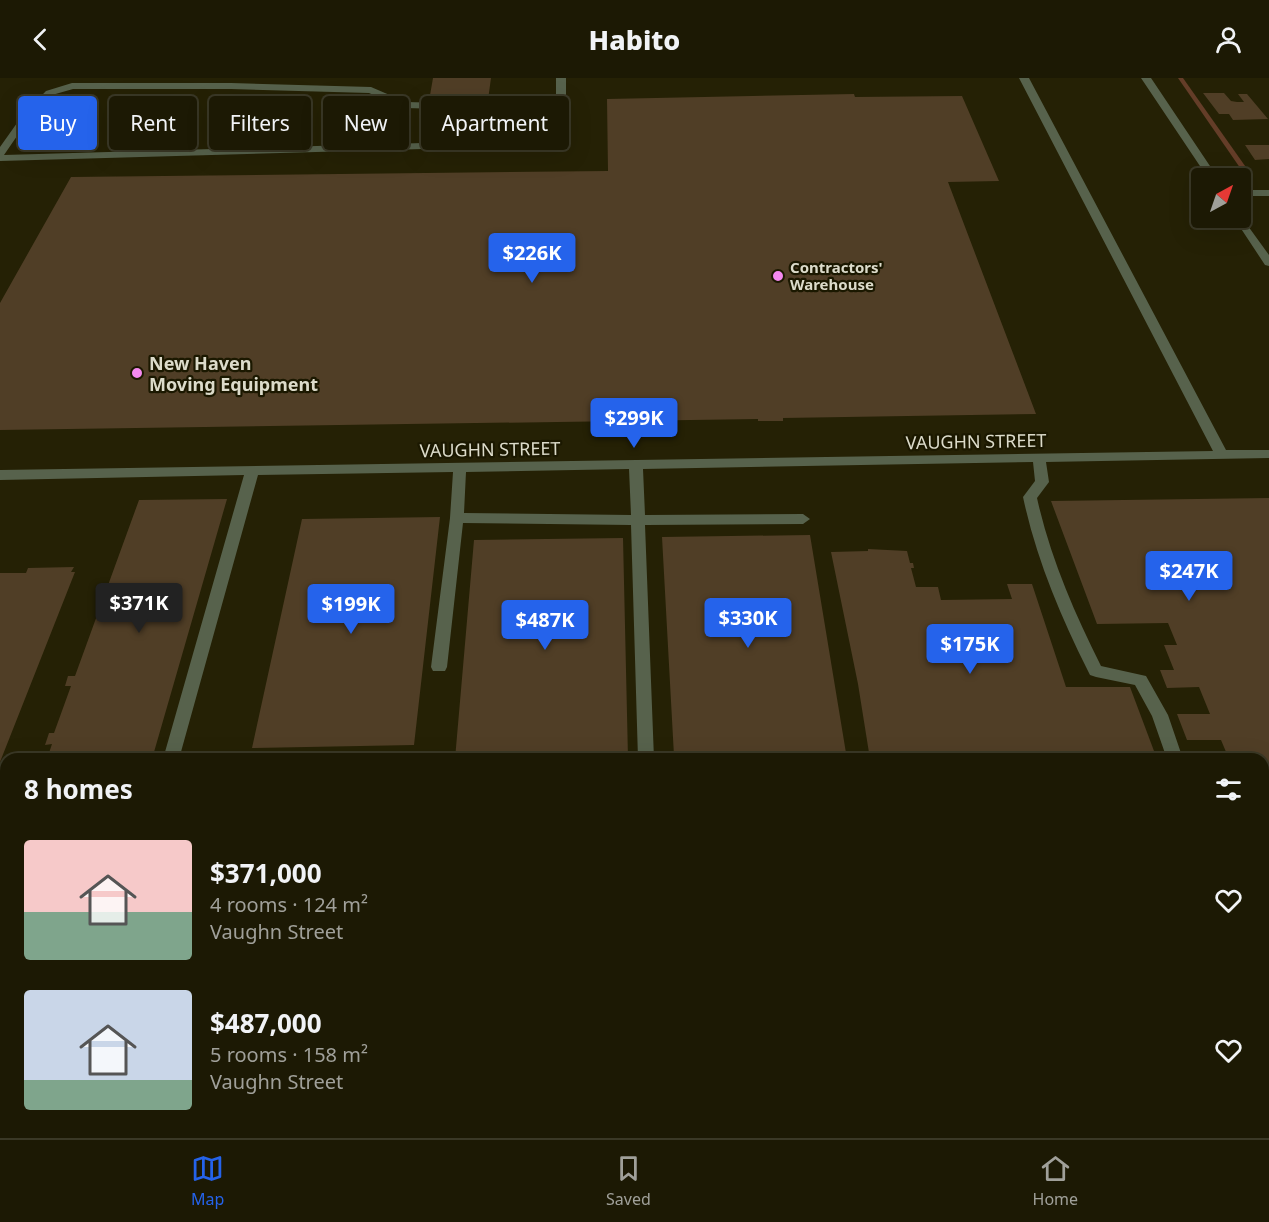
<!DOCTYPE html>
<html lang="en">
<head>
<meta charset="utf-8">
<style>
  body { margin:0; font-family:"Noto Sans",sans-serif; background:#25220e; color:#f1f3f6; height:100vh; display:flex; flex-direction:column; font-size:22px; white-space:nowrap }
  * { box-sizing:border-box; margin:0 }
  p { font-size:20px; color:#a0a09a }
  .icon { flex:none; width:33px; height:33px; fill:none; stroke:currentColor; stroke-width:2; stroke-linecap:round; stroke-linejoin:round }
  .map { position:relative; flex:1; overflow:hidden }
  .side { position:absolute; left:0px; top:675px; width:1269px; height:386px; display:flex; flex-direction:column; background:#1c1904; border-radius:18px 18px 0 0; box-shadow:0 6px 24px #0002,0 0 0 2px #3a3826 }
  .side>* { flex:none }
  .guide { position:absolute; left:18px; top:18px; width:600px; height:54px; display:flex; gap:12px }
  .needle { width:39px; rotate:40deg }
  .controls { position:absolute; left:1191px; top:90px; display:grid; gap:12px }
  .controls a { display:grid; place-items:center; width:60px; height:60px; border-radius:6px; background:#1c1904; box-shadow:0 6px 24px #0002,0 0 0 2px #3a3826; font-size:30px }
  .price { position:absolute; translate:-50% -51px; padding:0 14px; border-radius:6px; background:#2563eb; color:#fff; font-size:20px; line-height:39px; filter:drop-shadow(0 2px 3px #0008) }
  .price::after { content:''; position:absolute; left:50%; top:36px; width:18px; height:14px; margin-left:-9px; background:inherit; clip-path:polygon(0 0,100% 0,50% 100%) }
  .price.active { background:#222; color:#fff }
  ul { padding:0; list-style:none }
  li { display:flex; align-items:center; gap:18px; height:150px; padding:0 24px }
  li span { display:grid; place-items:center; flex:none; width:168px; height:120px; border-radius:6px; color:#555 }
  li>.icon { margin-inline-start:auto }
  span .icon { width:72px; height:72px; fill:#fffc; stroke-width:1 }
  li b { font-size:26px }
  h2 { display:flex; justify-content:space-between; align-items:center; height:72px; padding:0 24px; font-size:26px }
  .tag { padding:0 21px; border-radius:6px; background:#1c1904; box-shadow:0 6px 24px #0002,0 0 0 2px #3a3826; font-size:21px; line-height:54px }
  .tag.active { background:#2563eb; color:#fff }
  header { display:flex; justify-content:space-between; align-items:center; height:78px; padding:0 24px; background:#1c1904; font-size:27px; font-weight:800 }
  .menu { display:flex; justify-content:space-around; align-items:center; height:84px; border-top:2px solid #3a3826; background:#1c1904; font-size:16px; color:#a0a09a }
  .menu a { display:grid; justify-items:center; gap:3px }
  .menu .active { color:#2563eb }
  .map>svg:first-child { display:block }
  .green { fill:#643d28 }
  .building { fill:#503e26 }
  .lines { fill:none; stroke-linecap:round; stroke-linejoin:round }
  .minor { fill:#57624c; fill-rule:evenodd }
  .poi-dot { fill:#f589ef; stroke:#1b1800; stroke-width:2 }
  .labels { text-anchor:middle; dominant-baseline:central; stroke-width:4.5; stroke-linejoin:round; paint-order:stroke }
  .far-poi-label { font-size:15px; font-weight:bold; fill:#dcdbca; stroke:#1b1800; text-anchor:start }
  .poi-label { font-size:18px; font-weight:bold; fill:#dcdbca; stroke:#1b1800; text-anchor:start }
  .street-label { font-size:18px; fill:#dcdbca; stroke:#1b1800 }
</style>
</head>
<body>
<header><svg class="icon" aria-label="back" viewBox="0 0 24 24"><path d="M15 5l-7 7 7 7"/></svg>Habito<svg class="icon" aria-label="person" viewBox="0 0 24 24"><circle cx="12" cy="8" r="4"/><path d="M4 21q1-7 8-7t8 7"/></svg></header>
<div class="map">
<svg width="1269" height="1060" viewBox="0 0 1269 1060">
  <rect width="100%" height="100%" fill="#252105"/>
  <path class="green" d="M 1178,0 L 1183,0 L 1250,95 L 1250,98 L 1245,97 Z"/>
  <path class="building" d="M 433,0 L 491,0 L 488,22 L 429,23 Z
    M 1203,15 L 1224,15 L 1231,23 L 1237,24 L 1244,24 L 1238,16 L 1247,16 L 1268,41 L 1233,42 L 1229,36 L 1219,36 Z
    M 854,16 L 855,19 L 962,18 L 999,103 L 948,104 L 1036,336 L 783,340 L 783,343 L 758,343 L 758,341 L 0,352 L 0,225 L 71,99 L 608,93 L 607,21 Z
    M 1245,67 L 1269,67 L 1269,81 L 1255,82 Z
    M 1269,420 L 1269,777 L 1263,763 L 1263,681 L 1229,681 L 1221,662 L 1187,662 L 1177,636 L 1210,636 L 1199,609 L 1167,610 L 1160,592 L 1174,592 L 1164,567 L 1177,567 L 1168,545 L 1097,546 L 1051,423 Z
    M 227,421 L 152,681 L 47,681 L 52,666 L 45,667 L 49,655 L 54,655 L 71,608 L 65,608 L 68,598 L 75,598 L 139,422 Z
    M 440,439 L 414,667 L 252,670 L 302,441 Z
    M 810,457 L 846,675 L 798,675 L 799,681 L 743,681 L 742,677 L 674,678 L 662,459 Z
    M 623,460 L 628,680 L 455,681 L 474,462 Z
    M 868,471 L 907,473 L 910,485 L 913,485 L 914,490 L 911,490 L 916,509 L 938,509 L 941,522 L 1012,521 L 1007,506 L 1032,506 L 1066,609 L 1130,609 L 1157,681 L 870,681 L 858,606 L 831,474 L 868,473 Z
    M 74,489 L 71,494 L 75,494 L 0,684 L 0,495 L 26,495 L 28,490 Z
    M 0,961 L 6,961 L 6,1054 L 106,1054 L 105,1060 L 0,1060 Z
    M 146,1054 L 346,1054 L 346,1060 L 145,1060 Z
    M 385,1054 L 899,1054 L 900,1060 L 384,1060 Z
    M 937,1054 L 1039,1054 L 1041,1060 L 938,1060 Z"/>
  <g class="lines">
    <path class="minor" d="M 556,0 L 566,0 L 566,56 L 561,59 L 423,71 L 0,83 L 0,69 L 22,38 L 46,13 L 72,5 L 231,5 L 371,9 L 406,24 L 487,26 L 556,23 ZM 73,11 L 231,11 L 369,15 L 404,30 L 487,32 L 556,29 L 556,53 L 423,65 L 4,77 L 28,42 L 52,17 Z
      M 1019,0 L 1029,0 L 1226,372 L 1269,372 L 1269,380 L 1046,384 L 1049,404 L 1037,420 C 1050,479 1074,534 1101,588 L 1146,598 L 1168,637 L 1183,681 L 1167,681 L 1152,638 L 1135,607 L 1096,599 L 1090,597 L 1088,593 C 1060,537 1036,480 1023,419 L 1035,403 L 1033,384 L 643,391 L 645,437 L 803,436 L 810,441 L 803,446 L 645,447 L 654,681 L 638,681 L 631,447 L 463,445 L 447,589 L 445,593 L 433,593 L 431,589 L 450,440 L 453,394 L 258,397 L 179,681 L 163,681 L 244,397 L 0,402 L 0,392 L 1213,373 ZM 629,391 L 631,437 L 464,435 L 466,394 Z
      M 1141,0 L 1151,0 L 1218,100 L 1208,100 Z
      M 1240,112 L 1269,112 L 1269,118 L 1240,118 Z
      M 1240,137 L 1269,177 L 1269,188 L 1265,187 L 1234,140 L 1240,140 Z
      M 1269,807 L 1269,823 L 1263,824 L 1263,808 Z"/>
  </g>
  <g class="poi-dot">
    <circle cx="778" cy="198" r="6"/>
    <circle cx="137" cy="295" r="6"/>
  </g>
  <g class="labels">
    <g class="far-poi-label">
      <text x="790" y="189">Contractors'<tspan x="790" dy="17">Warehouse</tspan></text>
    </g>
    <g class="poi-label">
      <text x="149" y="285">New Haven<tspan x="149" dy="21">Moving Equipment</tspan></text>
    </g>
    <g class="street-label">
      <text transform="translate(976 363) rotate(-1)">VAUGHN STREET</text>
      <text transform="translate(490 371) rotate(-1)">VAUGHN STREET</text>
    </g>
  </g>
</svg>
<div class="controls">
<a><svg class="needle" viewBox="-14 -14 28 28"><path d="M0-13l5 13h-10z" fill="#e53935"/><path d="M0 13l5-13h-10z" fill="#a0a09a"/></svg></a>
</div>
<b class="price" style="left:532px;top:206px">$226K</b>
<b class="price" style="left:634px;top:371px">$299K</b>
<b class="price" style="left:1189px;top:524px">$247K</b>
<b class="price active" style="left:139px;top:556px">$371K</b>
<b class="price" style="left:351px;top:557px">$199K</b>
<b class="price" style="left:748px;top:571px">$330K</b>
<b class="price" style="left:545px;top:573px">$487K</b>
<b class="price" style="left:970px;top:597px">$175K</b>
<div class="guide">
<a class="tag active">Buy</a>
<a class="tag">Rent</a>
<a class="tag">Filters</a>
<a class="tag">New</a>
<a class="tag">Apartment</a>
</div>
<section class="side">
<h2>8 homes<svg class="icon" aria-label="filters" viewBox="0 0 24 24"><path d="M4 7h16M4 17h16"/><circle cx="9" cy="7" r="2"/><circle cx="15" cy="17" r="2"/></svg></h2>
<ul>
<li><span style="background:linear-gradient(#f6c9c9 60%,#7fa58c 0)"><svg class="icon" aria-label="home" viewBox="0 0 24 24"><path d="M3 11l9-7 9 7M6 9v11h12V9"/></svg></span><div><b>$371,000</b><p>4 rooms · 124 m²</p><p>Vaughn Street</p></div><svg class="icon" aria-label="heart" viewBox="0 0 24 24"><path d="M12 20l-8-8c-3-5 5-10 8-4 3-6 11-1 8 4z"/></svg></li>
<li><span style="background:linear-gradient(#c9d6e8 75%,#7fa58c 0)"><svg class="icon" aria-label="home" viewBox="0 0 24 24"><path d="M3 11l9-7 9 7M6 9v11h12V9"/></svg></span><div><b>$487,000</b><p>5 rooms · 158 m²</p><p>Vaughn Street</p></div><svg class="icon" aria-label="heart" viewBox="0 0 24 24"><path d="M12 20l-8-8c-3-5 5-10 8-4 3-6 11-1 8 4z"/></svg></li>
</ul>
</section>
</div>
<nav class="menu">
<a class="active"><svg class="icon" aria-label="map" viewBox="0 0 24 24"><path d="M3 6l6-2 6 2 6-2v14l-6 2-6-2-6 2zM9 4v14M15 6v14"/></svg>Map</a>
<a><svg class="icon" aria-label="saved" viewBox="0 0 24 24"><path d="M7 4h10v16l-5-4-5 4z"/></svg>Saved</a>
<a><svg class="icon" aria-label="home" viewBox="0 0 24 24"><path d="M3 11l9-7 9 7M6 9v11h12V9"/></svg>Home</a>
</nav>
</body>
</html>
